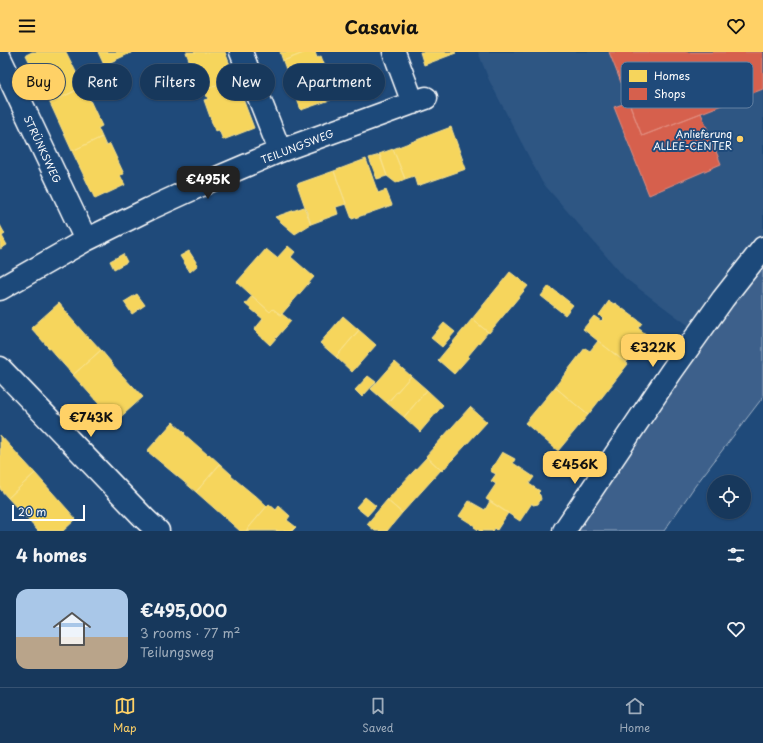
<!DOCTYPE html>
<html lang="en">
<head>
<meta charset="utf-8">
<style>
  body { margin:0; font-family:"Playpen Sans",sans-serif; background:#244365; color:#f1f3f6; height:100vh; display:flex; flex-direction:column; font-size:15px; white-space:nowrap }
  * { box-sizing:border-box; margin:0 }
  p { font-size:13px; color:#9eacbb }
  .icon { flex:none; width:22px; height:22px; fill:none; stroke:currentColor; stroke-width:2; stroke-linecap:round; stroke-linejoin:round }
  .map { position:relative; height:479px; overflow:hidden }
  .drawer { display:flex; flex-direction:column; background:#17385c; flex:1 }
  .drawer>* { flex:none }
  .banner { position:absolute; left:12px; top:12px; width:400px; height:36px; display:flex; gap:8px }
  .tools { position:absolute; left:707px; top:423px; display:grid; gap:8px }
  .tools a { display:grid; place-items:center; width:44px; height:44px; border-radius:50%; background:#17385c; box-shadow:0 1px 3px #0004,0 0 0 1px #365272; font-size:20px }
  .scale { position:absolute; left:12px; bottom:10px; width:73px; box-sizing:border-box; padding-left:4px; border:2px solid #fff; border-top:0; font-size:11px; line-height:14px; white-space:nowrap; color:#fff; -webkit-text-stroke:3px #1f4a7a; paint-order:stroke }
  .price { position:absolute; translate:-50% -34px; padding:0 9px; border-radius:8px; background:#ffd166; color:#111; font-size:13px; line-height:26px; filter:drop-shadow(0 1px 2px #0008) }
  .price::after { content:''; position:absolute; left:50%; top:24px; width:12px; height:9px; margin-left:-6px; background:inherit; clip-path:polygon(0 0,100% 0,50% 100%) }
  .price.active { background:#222; color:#fff }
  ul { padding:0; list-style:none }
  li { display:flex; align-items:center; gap:12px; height:100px; padding:0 16px }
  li+li { border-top:1px solid #365272 }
  li span { display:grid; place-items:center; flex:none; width:112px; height:80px; border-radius:12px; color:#555 }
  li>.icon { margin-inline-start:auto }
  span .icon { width:48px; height:48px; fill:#fffc; stroke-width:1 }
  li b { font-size:17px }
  h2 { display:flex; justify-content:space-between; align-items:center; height:48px; padding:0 16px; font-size:17px }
  .pill { padding:0 14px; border-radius:18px; background:#17385c; box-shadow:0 1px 3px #0004,0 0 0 1px #365272; font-size:14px; line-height:36px }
  .pill.active { background:#ffd166; color:#111 }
  header { display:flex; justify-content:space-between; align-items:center; height:52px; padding:0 16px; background:#ffd166; color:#111; font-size:18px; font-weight:700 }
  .menu { display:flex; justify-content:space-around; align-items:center; height:56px; border-top:1px solid #365272; background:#17385c; font-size:11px; color:#9eacbb }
  .menu a { display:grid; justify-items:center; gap:2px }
  .menu .active { color:#ffd166 }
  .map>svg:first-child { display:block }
  .built { fill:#2e5683 }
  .green { fill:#3c618b; stroke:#9eb0c5 }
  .homes { fill:#f6d55c; stroke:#f9e28d }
  .shops { fill:#d6604d; stroke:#e29082 }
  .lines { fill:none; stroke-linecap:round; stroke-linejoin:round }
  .street-casing { stroke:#fff; stroke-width:25 }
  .street { stroke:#1f4a7a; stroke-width:22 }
  .poi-dot { fill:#ffd166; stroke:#1f4a7a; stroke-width:1.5 }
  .labels { text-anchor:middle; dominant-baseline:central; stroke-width:4; stroke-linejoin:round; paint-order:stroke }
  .poi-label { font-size:10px; fill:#fff; stroke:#1f4a7a; text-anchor:end }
  .street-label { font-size:10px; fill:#fff; stroke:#1f4a7a }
  .key { fill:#1f4a7a; stroke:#6280a2; stroke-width:1 }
  .key-label { font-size:11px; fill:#fff }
</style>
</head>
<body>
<header><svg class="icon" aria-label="menu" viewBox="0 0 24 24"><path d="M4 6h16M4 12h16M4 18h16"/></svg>Casavia<svg class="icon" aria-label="heart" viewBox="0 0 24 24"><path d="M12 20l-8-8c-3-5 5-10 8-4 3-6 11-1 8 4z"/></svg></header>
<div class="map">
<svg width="763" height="479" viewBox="0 0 763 479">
  <rect width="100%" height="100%" fill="#1f4a7a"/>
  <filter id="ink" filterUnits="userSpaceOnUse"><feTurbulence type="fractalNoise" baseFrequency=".025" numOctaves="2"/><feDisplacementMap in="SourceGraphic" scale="8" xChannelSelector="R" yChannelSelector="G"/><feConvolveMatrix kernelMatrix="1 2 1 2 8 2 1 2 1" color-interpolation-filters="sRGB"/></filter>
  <g filter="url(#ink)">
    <path class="built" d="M 478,0 L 763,0 L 763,189 L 696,279 L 626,227 L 542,130 L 489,28 Z"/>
    <path class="green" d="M 763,201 L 763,345 L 695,434 L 664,479 L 568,479 Z"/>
    <path class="homes" d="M 32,0 L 66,0 L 79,26 L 75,28 L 79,37 L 50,51 L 26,3 Z
      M 98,0 L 133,0 L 104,13 Z
      M 186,0 L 225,0 L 235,26 L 204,38 L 201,29 L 197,30 Z
      M 280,0 L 306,0 L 283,9 Z
      M 306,0 L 315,0 L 317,6 L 321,4 L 333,36 L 329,37 L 333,47 L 301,58 L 283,9 Z
      M 420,0 L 455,0 L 456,1 L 424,13 Z
      M 235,26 L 254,76 L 223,88 L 219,78 L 215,79 L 204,48 L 208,47 L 204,38 Z
      M 79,37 L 84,46 L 88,44 L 102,74 L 98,76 L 102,85 L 72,99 L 50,51 Z
      M 451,75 L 466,117 L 417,134 L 414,124 L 405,127 L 393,97 Z
      M 102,85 L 106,94 L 110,92 L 124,122 L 120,123 L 125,133 L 95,147 L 72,99 Z
      M 393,97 L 405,127 L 396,131 L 387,124 L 379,102 Z
      M 380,103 L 387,124 L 377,127 L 369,106 Z
      M 366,107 L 378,141 L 386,138 L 392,153 L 352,167 L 334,119 Z
      M 334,119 L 346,152 L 336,155 L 338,162 L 311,172 L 297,132 Z
      M 304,155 L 311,172 L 295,182 L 275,165 Z
      M 0,173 L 5,182 L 2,184 L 7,193 L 0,197 Z
      M 288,194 L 295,200 L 291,205 L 314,225 L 281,263 L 273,257 L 270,260 L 237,230 L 266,197 L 277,206 Z
      M 189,199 L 198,213 L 190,220 L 180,204 Z
      M 123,202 L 127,210 L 114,217 L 110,209 Z
      M 510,220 L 528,234 L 489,281 L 472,267 Z
      M 549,234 L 573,253 L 565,263 L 541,244 Z
      M 137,242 L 145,253 L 132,262 L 124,250 Z
      M 252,244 L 270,260 L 273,257 L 281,263 L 282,262 L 291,269 L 270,293 L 254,278 L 263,267 L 245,252 Z
      M 609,249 L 614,252 L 615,251 L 642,271 L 638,276 L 647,283 L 647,286 L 640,295 L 637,296 L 626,311 L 583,277 L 594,264 L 601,269 L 603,267 L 599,263 Z
      M 59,251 L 69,263 L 68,263 L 89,287 L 90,286 L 101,298 L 73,323 L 31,276 Z
      M 343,264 L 359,278 L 336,305 L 320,291 Z
      M 472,267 L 488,280 L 468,304 L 469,305 L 454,322 L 438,308 Z
      M 444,271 L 455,280 L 442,295 L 431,286 Z
      M 359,278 L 376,293 L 352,320 L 336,305 Z
      M 598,289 L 628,312 L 588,363 L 555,335 L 585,296 L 590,299 Z
      M 101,298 L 111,310 L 110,310 L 132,334 L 132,333 L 143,345 L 115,370 L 73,323 Z
      M 395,310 L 411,324 L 387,351 L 371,337 Z
      M 368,324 L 376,330 L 362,345 L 355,338 Z
      M 411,324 L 427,338 L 404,365 L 387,351 Z
      M 555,335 L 588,363 L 558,399 L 525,371 Z
      M 427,338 L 443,353 L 420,380 L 404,365 Z
      M 470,355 L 487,370 L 442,419 L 426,404 Z
      M 173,370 L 185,381 L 184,382 L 208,403 L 209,402 L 220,412 L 196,440 L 147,399 Z
      M 0,383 L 35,421 L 8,446 L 0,437 Z
      M 502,400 L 515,407 L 513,411 L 534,425 L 529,432 L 540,439 L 538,441 L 540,443 L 541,447 L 538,452 L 533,453 L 532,451 L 520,469 L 486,447 L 496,432 L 491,429 L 496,422 L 490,419 Z
      M 427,405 L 441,418 L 402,461 L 387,448 Z
      M 220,412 L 232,423 L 231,424 L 255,444 L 255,443 L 267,454 L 246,479 L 240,479 L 196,440 Z
      M 35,421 L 76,467 L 63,479 L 38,479 L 8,446 Z
      M 365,445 L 376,454 L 367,464 L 356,455 Z
      M 387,448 L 402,461 L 387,479 L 375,479 L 367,472 Z
      M 469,449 L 485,458 L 490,449 L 508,461 L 497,478 L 495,476 L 493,479 L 480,479 L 474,475 L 475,474 L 459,464 Z
      M 269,452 L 276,458 L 279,454 L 290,464 L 287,468 L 296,475 L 292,479 L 246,479 Z"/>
    <path class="shops" d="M 609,0 L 763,0 L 763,37 L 642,84 Z
      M 629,50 L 642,84 L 701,61 L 721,112 L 649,143 L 614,55 Z"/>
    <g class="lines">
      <defs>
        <path id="street" d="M 241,0 L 280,99
          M 394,0 L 413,51
          M 0,6 L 86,188
          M 0,237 L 86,188 L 149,157 L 219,125 L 280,99 L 426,46
          M 0,316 L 145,467 L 158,479
          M 564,479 L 671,320 L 723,247 L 763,196"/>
      </defs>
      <use href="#street" class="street-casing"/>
      <use href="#street" class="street"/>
    </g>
  </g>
  <circle class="poi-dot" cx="740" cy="87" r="4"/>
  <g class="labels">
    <g class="poi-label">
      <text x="732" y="81">Anlieferung<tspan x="732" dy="12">ALLEE-CENTER</tspan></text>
    </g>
    <g class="street-label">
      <text transform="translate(297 94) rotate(-21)">TEILUNGSWEG</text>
      <text transform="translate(43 97) rotate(65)">STRÜNKSWEG</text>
    </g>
  </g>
  <rect x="621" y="10" width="132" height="46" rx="6" class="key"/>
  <rect x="629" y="18" width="18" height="12" fill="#f6d55c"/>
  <rect x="629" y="36" width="18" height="12" fill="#d6604d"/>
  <g class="key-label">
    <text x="654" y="28">Homes</text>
    <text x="654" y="46">Shops</text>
  </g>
</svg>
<div class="tools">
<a><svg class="icon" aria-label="locate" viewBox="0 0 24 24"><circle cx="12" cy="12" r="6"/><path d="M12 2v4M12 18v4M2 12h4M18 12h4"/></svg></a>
</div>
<div class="scale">20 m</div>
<b class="price active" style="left:208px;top:148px">€495K</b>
<b class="price" style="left:653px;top:316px">€322K</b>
<b class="price" style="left:91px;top:386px">€743K</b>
<b class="price" style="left:575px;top:433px">€456K</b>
<div class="banner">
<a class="pill active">Buy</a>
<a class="pill">Rent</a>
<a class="pill">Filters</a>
<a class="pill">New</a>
<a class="pill">Apartment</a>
</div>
</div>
<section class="drawer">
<h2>4 homes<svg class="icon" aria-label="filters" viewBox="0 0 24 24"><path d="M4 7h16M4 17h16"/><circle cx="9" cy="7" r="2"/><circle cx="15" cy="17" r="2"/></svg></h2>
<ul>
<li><span style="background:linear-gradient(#a9c7e8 60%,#b9a48a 0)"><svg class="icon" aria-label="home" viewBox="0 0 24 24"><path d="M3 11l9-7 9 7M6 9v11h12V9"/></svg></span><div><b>€495,000</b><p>3 rooms · 77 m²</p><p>Teilungsweg</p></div><svg class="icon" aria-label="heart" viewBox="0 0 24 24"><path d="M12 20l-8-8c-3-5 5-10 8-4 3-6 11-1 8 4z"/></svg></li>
</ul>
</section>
<nav class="menu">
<a class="active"><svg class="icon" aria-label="map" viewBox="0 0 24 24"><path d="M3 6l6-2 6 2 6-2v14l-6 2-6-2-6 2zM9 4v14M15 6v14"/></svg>Map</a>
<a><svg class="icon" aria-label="saved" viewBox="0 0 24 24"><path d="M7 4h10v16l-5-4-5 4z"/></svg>Saved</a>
<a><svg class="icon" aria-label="home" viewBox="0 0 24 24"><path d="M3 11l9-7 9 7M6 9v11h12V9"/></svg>Home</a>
</nav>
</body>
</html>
